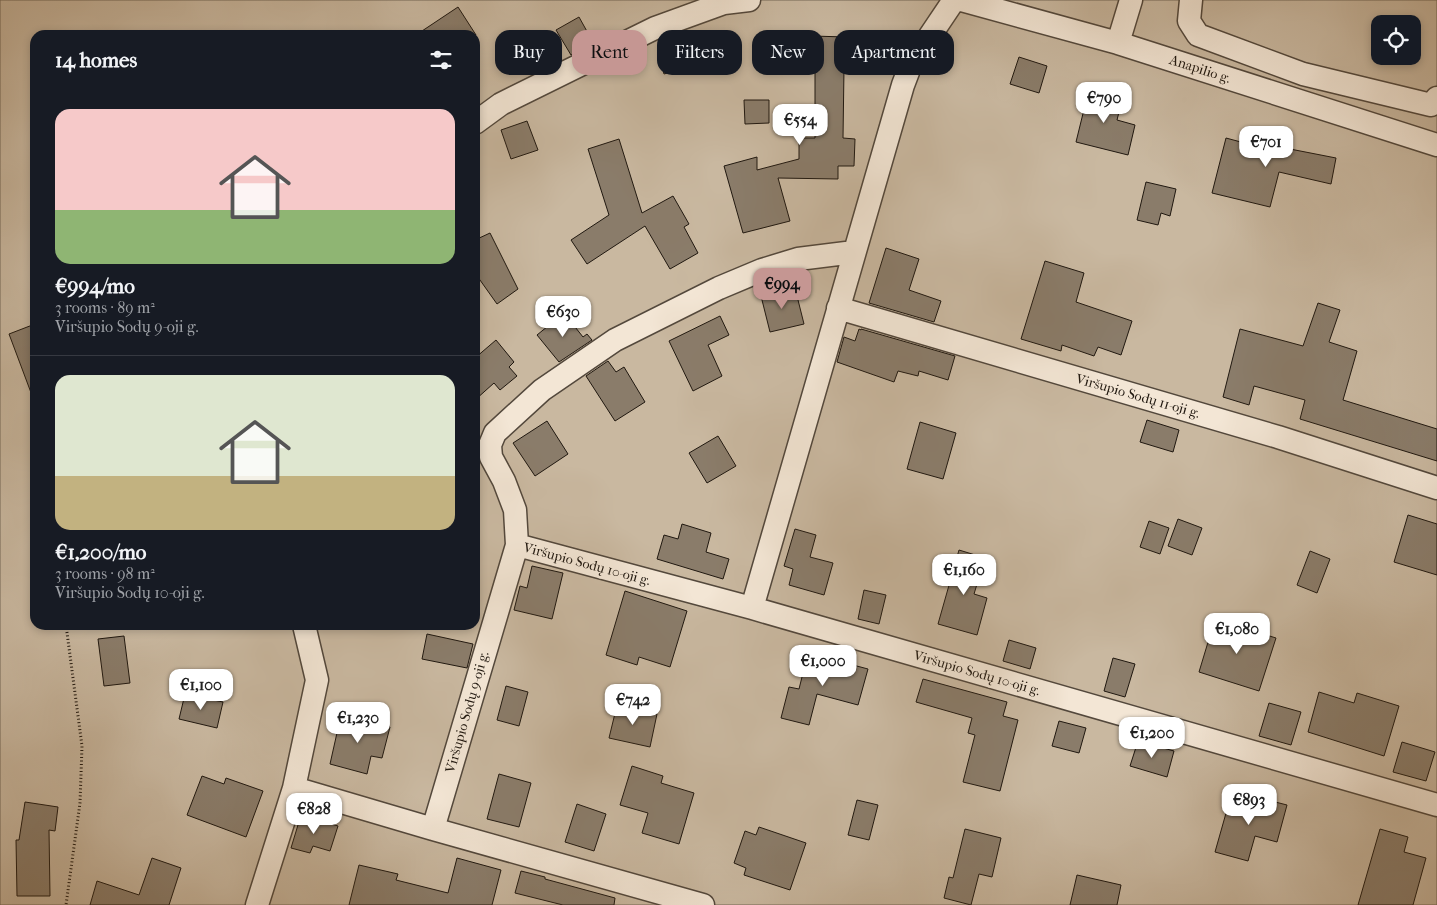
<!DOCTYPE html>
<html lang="en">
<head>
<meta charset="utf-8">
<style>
  body { margin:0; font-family:"IM FELL French Canon",serif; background:#20242c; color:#f1f3f6; height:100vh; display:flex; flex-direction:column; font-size:19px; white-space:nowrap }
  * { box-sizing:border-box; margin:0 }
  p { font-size:16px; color:#9ea1a6 }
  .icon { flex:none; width:28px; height:28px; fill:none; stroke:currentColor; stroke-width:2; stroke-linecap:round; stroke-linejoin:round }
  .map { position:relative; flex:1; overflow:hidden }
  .sheet { position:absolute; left:30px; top:30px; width:450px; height:600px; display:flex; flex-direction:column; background:#171b24; border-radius:15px; box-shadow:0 2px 8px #0003 }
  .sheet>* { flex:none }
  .top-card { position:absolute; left:495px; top:30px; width:475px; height:45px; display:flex; gap:10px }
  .fabs { position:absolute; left:1371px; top:15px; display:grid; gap:10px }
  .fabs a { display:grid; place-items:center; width:50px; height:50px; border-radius:10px; background:#171b24; box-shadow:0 2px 8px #0003; font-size:25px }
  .price { position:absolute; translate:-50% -42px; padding:0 11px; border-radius:10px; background:#fff; color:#222; font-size:16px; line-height:32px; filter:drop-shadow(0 1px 2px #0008) }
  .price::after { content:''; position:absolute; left:50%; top:30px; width:15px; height:11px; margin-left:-8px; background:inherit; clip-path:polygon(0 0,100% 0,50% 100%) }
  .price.current { background:#c59692; color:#111 }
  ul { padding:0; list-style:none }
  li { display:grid; align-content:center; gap:10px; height:265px; padding:0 25px }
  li+li { border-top:1px solid #363941 }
  li span { display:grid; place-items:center; height:155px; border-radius:15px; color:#555 }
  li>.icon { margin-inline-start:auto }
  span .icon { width:90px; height:90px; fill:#fffc; stroke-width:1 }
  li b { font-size:21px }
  h2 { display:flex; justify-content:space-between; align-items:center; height:60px; padding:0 25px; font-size:21px }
  .chip { padding:0 18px; border-radius:15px; background:#171b24; box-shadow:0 2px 8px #0003; font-size:18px; line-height:45px }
  .chip.current { background:#c59692; color:#111 }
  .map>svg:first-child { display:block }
  .green { fill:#c9b8a0; stroke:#746858; fill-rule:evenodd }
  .building { fill:#8a7c6a; stroke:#201810 }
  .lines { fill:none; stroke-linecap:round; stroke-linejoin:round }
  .minor-casing { stroke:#53483c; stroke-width:25 }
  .path { stroke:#201810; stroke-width:3; stroke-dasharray:1 2.5; stroke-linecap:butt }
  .minor { stroke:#f3e6d5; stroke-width:22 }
  .labels { text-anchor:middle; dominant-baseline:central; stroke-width:5; stroke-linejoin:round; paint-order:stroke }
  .street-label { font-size:14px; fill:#201810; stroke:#f3e6d5 }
</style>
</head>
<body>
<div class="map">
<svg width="1437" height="905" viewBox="0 0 1437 905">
  <rect width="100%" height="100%" fill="#ecd9be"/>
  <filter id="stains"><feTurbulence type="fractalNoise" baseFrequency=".004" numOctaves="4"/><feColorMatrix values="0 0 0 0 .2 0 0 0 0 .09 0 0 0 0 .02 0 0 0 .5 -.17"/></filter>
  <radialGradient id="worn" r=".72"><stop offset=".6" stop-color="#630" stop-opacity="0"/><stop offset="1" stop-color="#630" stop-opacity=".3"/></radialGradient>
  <path class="green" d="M 0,0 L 1437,0 L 1437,905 L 0,905 ZM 1380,24 L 1412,24 L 1412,56 L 1380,56 ZM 35,35 L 475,35 L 475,625 L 35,625 Z"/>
  <path class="building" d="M 458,7 L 476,35 L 416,35 Z
    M 579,17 L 594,44 L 571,55 L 556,30 Z
    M 812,36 L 846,37 L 846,68 L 844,68 L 843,138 L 855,139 L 854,166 L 838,166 L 838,179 L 778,178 L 790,221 L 743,233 L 724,166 L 757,157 L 757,170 L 799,159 L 799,138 L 815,138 L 815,67 L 812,67 Z
    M 683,45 L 689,67 L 664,74 L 658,51 Z
    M 1019,57 L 1047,66 L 1039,93 L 1010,84 Z
    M 1089,89 L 1118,96 L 1115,106 L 1120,108 L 1117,120 L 1135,125 L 1128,155 L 1076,142 Z
    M 744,100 L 769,100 L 769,123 L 745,124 Z
    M 527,121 L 538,150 L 511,159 L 501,130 Z
    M 1256,131 L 1287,139 L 1285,148 L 1336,158 L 1331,184 L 1279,172 L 1270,207 L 1212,193 L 1226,138 L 1252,145 Z
    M 619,139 L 642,213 L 673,196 L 689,224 L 684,227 L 698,253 L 670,269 L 645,226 L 587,264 L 571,240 L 609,215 L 588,149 Z
    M 1146,182 L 1176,189 L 1170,216 L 1161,213 L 1158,225 L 1137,220 Z
    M 490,233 L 518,289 L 497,304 L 475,273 L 475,240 Z
    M 886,248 L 919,259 L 909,290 L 941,301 L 934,322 L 869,303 Z
    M 1045,261 L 1084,273 L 1076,302 L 1132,321 L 1121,355 L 1098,347 L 1094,356 L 1062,345 L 1061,351 L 1021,339 Z
    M 795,288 L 804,324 L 770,332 L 761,296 Z
    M 1318,303 L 1340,310 L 1329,342 L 1357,351 L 1343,400 L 1437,429 L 1437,461 L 1300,419 L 1305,400 L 1254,386 L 1249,405 L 1223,397 L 1240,329 L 1303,346 Z
    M 564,313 L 583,337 L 587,334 L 592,340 L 559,362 L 537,335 Z
    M 720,316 L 729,335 L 708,345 L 722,376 L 693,391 L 669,341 Z
    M 35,324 L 35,398 L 33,398 L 9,334 Z
    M 859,329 L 861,330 L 861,329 L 955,356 L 948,380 L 919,371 L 918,376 L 898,371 L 894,382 L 837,362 L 844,337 L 855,341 Z
    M 496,340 L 514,362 L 509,367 L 517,376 L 500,390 L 494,383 L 475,400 L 475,358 Z
    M 608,361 L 616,372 L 624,367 L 645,402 L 615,421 L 586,376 Z
    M 1147,420 L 1179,430 L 1173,452 L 1140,442 Z
    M 547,421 L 568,454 L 535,476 L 513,443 Z
    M 920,422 L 956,433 L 943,479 L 907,469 Z
    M 718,436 L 736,466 L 707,483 L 689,453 Z
    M 1408,515 L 1437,524 L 1437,575 L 1394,562 Z
    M 1178,519 L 1202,528 L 1192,555 L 1168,546 Z
    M 1149,521 L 1169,528 L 1160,554 L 1140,547 Z
    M 682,524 L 711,533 L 706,552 L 729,559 L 723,579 L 657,559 L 664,535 L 678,539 Z
    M 795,529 L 816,535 L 810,557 L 833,563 L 824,595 L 789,585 L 793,569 L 784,566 Z
    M 959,550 L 985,558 L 974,594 L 987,598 L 977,635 L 938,624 Z
    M 1310,551 L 1330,559 L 1317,593 L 1297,585 Z
    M 532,566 L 563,573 L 552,619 L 514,610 L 520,586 L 527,588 Z
    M 864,590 L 886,595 L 879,624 L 858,619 Z
    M 625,591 L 687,611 L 670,667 L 639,657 L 637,665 L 606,655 Z
    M 1215,619 L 1276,638 L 1259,691 L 1199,672 Z
    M 427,634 L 473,644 L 467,668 L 422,659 Z
    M 124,636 L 130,683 L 104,686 L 98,639 Z
    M 1009,640 L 1036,648 L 1030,669 L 1003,661 Z
    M 808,653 L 868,669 L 858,705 L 817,694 L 809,725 L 781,718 L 789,687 L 799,689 Z
    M 1113,658 L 1135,664 L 1125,697 L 1104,691 Z
    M 923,679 L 1007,702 L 1003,716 L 1018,720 L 1000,791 L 963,782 L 975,735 L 968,733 L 972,718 L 916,702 Z
    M 506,686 L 528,692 L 519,726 L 497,720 Z
    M 1319,692 L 1354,703 L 1357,693 L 1399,706 L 1384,756 L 1308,732 Z
    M 185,694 L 223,702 L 217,728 L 179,719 Z
    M 1269,703 L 1301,712 L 1291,745 L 1259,736 Z
    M 617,705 L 657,714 L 650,747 L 609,738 Z
    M 341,715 L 390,727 L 382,758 L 371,756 L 367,774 L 330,764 Z
    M 1059,721 L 1086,728 L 1079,753 L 1052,746 Z
    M 1138,741 L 1174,751 L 1167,777 L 1130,766 Z
    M 1402,742 L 1435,752 L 1426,781 L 1393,772 Z
    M 632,766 L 663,776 L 661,783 L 694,793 L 679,844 L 642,833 L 648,813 L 620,805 Z
    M 499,774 L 531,783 L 519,827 L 487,819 Z
    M 202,776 L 224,784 L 226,778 L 263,791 L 246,837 L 187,815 Z
    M 1248,795 L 1287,805 L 1277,842 L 1255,836 L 1248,861 L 1215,852 L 1230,799 L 1246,803 Z
    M 857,800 L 878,805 L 869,840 L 848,835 Z
    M 25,802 L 58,807 L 55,831 L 49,830 L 50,896 L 17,896 L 16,840 L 19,840 Z
    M 577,804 L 606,814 L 594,851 L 565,842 Z
    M 301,815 L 338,826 L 330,851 L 313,846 L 310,853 L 291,848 Z
    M 759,827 L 806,843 L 790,890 L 744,875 L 746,868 L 734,863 L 745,831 L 756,835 Z
    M 965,829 L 1001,838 L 992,877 L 979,874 L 971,905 L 944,898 L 949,877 L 953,878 Z
    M 1380,829 L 1408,837 L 1404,852 L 1426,858 L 1413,905 L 1358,905 Z
    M 152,858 L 181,868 L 169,905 L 90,905 L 97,881 L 139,895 Z
    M 457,858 L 501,870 L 492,905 L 349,905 L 359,865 L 398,874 L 396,880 L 448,893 Z
    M 521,871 L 545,877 L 545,879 L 615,898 L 614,905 L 563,905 L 515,893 Z
    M 1077,875 L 1121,885 L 1117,905 L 1070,905 Z"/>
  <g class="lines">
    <defs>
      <path id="minor" d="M 961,0 L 1118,43 L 1437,145
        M 1191,0 L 1189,21 L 1198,35 L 1303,74 L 1431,105 L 1437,98
        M 1118,43 L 1131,0
        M 475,123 L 501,104 L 655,28 L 724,3 L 749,0
        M 838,308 L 1278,437 L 1437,488
        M 517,545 L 752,608 L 1437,805
        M 752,608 L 903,85 L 911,64 L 954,0
        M 294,788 L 433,829 L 703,905
        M 433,829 L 517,545 L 515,510 L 504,481 L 491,457 L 490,445 L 495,433 L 542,390 L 615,340 L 719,288 L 762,270 L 798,259 L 854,252
        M 257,905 L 294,788 L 317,680 L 304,625"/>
    </defs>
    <use href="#minor" class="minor-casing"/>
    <path class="path" d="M 66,625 L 82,746 L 80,803 L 66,905"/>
    <use href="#minor" class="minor"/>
  </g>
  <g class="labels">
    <g class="street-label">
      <text transform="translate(1200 69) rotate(18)">Anapilio g.</text>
      <text transform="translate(1138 396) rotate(16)">Viršupio Sodų 11-oji g.</text>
      <text transform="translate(587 564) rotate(15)">Viršupio Sodų 10-oji g.</text>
      <text transform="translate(977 673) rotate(16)">Viršupio Sodų 10-oji g.</text>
      <text transform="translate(467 712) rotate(-74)">Viršupio Sodų 9-oji g.</text>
    </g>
  </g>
  <rect width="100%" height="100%" filter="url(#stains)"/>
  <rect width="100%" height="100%" fill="url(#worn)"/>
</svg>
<div class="fabs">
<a><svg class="icon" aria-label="locate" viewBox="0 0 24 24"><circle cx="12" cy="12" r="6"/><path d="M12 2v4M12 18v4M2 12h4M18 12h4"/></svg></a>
</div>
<b class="price" style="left:1104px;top:124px">€790</b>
<b class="price" style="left:800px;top:146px">€554</b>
<b class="price" style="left:1266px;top:168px">€701</b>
<b class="price current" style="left:782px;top:310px">€994</b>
<b class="price" style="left:563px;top:338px">€630</b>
<b class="price" style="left:964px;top:596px">€1,160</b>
<b class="price" style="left:1237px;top:655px">€1,080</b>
<b class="price" style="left:823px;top:687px">€1,000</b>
<b class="price" style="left:201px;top:711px">€1,100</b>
<b class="price" style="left:633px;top:726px">€742</b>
<b class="price" style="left:358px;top:744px">€1,230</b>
<b class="price" style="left:1152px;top:759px">€1,200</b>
<b class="price" style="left:1249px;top:826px">€893</b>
<b class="price" style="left:314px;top:835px">€828</b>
<div class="top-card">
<a class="chip">Buy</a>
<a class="chip current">Rent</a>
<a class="chip">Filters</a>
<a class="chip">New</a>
<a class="chip">Apartment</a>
</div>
<section class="sheet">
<h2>14 homes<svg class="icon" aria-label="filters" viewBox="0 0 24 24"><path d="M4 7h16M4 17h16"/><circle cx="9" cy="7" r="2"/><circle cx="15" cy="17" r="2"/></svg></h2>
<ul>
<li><span style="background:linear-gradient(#f6c9c9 65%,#8fb573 0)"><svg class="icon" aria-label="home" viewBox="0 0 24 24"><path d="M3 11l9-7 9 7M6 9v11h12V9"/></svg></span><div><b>€994/mo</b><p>3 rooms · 89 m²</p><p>Viršupio Sodų 9-oji g.</p></div></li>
<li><span style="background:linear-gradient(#dfe7d0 65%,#c2b280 0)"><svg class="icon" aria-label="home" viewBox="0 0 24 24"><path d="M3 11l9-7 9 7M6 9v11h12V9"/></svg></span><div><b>€1,200/mo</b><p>3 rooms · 98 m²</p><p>Viršupio Sodų 10-oji g.</p></div></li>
</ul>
</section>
</div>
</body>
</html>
